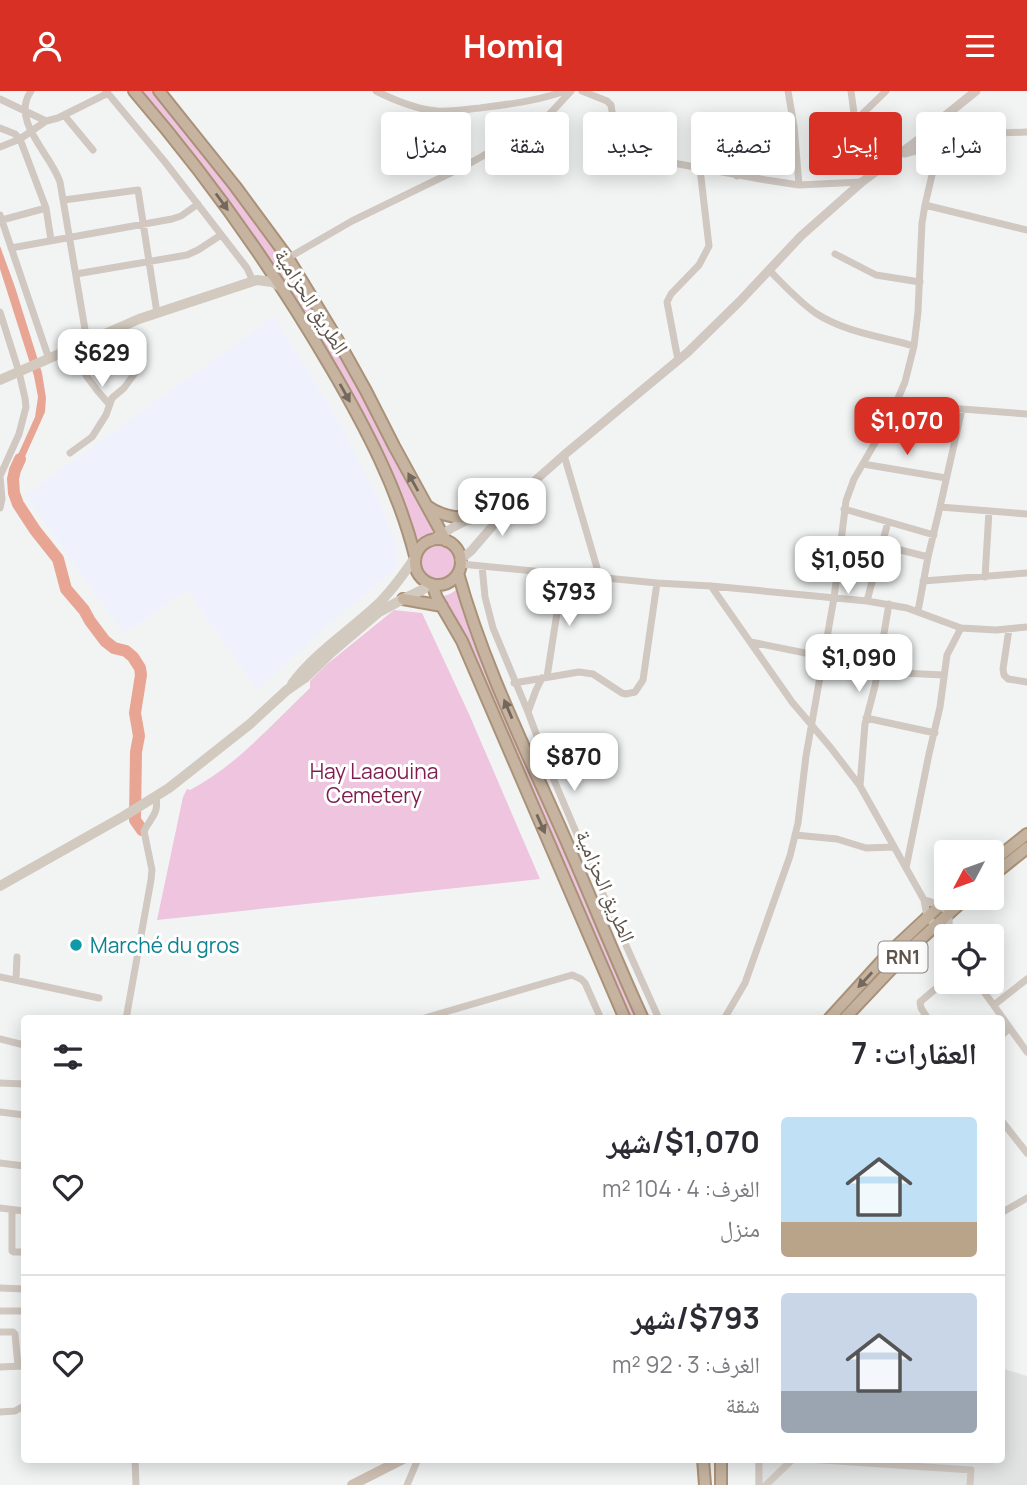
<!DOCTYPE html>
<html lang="ar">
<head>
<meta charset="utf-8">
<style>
  body { margin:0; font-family:Manrope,"Noto Naskh Arabic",sans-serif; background:#f2f2f3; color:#2b2b33; direction:rtl; height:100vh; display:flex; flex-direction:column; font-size:26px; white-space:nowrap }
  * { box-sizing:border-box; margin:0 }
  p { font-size:23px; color:#7c7c81 }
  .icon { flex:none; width:38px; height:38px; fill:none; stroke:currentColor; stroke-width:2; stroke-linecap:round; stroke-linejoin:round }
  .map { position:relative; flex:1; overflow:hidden; direction:ltr }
  .drawer { position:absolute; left:21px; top:924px; width:984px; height:448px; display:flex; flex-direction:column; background:#fff; border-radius:7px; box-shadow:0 4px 18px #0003; direction:rtl }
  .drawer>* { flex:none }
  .top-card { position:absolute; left:21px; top:21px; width:985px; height:63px; direction:rtl; display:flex; gap:14px }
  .needle { width:46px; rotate:229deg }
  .controls { position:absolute; left:934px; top:749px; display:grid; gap:14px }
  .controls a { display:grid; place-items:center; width:70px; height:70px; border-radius:7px; background:#fff; box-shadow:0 4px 18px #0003; font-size:35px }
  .price { position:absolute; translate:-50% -60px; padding:0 16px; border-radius:14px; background:#fff; color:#222; font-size:23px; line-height:46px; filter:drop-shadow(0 2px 4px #0008) }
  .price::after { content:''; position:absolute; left:50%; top:42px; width:21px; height:16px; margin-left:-10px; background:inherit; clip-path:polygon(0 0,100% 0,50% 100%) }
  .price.selected { background:#d93025; color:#fff }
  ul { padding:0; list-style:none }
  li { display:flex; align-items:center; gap:21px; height:175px; padding:0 28px }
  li+li { border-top:2px solid #e1e1e2 }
  li span { display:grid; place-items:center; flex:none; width:196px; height:140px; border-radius:7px; color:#555 }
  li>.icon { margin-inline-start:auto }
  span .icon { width:84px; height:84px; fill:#fffc; stroke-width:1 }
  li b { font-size:30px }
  h2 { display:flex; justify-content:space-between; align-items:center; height:84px; padding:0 28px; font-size:30px }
  .pill { padding:0 24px; border-radius:7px; background:#fff; box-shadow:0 4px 18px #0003; font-size:24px; line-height:63px }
  .pill.selected { background:#d93025; color:#fff }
  header { display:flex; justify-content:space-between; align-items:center; height:91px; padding:0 28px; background:#d93025; color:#fff; font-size:32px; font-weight:700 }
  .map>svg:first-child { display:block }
  .commercial { fill:#eff2fc }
  .education { fill:#e1e3e2 }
  .green { fill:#eec4de }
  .water { fill:#e9a594 }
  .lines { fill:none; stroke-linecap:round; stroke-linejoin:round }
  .river { stroke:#e9a594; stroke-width:12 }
  .trunk-casing { stroke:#a99278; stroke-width:14 }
  .minor { stroke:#d0c8c1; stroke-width:7 }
  .tertiary { stroke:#d0c8c1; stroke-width:9 }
  .secondary { stroke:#d2c9bf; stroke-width:10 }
  .primary { stroke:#cfc1b4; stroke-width:10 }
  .trunk { stroke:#c6b4a0; stroke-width:10 }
  .oneway { fill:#74675c }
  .culture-dot { fill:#0f9aa8; stroke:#fff; stroke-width:2.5 }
  .labels { text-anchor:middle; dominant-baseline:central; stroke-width:6; stroke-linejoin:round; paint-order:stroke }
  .shield { fill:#fff; stroke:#8f8781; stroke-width:2 }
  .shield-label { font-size:19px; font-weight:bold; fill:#5f544b }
  .street-label { font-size:21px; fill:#5f544b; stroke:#fff }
  .park-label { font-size:21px; fill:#7f1d4e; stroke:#fff }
  .culture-label { font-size:21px; fill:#0d838f; stroke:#fff; text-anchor:start }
</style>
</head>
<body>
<header><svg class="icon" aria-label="menu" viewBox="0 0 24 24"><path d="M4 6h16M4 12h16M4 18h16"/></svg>Homiq<svg class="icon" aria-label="person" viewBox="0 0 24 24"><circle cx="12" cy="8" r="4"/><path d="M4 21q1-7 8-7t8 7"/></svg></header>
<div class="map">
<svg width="1027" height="1394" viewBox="0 0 1027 1394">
  <rect width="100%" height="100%" fill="#f2f4f4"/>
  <path class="commercial" d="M 274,225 L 337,327 L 382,415 L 398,460 L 397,477 L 327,535 L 257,599 L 187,499 L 124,543 L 25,404 Z"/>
  <path class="education" d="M 1001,1277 L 1027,1285 L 1027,1394 L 755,1394 L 755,1369 L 1001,1368 Z"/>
  <path class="green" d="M 140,0 L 156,0 L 263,137 L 320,225 L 438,439 L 423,445 L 415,451 C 407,411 387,375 369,338 C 336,273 299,211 257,152 C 220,100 179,50 140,0 Z
    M419 472a18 18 0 1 1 36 0a18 18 0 1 1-36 0Z
    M 459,497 L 459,509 L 469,540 L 638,927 L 628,927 L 441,506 L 450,503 Z
    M 394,519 L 422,522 L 469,623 L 540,788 L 157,829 L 183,706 L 187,698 L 190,699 C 236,675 271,634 310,597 L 310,590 L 326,574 Z"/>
  <path class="water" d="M 0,155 L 15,196 L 42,282 L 46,307 L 45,321 L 19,379 L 20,383 L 9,380 L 12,377 L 35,326 L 38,306 L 34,285 L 0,178 Z"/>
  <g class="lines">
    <path class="river" d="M 20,368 L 15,379 L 13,388 L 14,402 L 18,413 L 35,439 L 58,468 L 66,498 L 84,519 L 90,530 L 105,550 L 114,557 L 126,560 L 133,566 L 140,577 L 141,584 L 135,622 L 139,645 L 136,661 L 135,729 L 142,739"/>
    <defs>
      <path id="trunk" d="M 134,0 C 208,86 274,179 331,277 C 366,337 398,398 415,465
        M 159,0 L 235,95 L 288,167 L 337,248 L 366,300 L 394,355 L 446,450
        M 427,415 C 441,425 456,428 473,426
        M415 471a23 23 0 1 1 46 0a23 23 0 1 1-46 0Z
        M 458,482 C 483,573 526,659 564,745 C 591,806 615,867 643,928
        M 432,493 L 437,507 L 462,550 L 625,928
        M 403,508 L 442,515
        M 992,771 L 1027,743
        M 992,785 L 1027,757
        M 829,928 L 889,862 L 948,807
        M 844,928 L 912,856 L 966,807
        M 703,1368 L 705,1394
        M 721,1368 L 721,1394"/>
    </defs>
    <use href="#trunk" class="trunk-casing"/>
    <path class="minor" d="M 31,0 C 10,30 51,63 60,91 L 87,250
      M 106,0 L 165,71 L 247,177 L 253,190
      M 376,0 C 394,9 416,18 437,20 C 452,21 466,18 480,17 C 510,13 537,10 565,0
      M 582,0 L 607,10 L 611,14 L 617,51 L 621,54 L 643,62 L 673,72 L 766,89 L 799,94 L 862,91
      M 788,0 L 794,35 L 799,94
      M 851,0 L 855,30 L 868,87
      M 0,8 L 46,30
      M 64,24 L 93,59
      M 733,29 L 737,85
      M 855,30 L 886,0
      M 0,37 L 15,43 L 20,48 L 46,117 L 51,149
      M 947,40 L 975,43 L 1027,41
      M 947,51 L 971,45
      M 0,56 L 20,48 L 46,30 L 58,27 L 108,2
      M 64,109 L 138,99 L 157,222
      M 925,114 L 1027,139
      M 0,124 L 49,268
      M 2,129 L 46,117
      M 11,157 L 172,128 L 181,125 L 198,113
      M 835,163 L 876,184 L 920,191
      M 288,167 L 352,130 L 465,75 L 532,37 L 544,29 L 571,0
      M 769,179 C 784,194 799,211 817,223 C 845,241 883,246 914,255
      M 76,183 L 187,164 L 198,159 L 221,144
      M 0,221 L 19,281 L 25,307 L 26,316 L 19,343 L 0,385 L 2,408 L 0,417
      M 71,258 C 80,277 94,297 109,313
      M 678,269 L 667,211 L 671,203 L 699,174 L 709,155 L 700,78
      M 896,313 L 1027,323
      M 70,362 L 92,346 L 106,324 L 112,307 L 124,297 L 135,282 L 135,269 L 121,235
      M 564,364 L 600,487
      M 863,373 L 946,387
      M 940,416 L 1027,423
      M 844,418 L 934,444
      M 881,454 L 928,466
      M 461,473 L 657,492 L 711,495 L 867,510 L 907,517 L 961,537 L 996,539 L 1027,536
      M 482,475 L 485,506 L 493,537 L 528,621 L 548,675 L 590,774 L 659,928
      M 985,486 L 989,420
      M 923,490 L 1027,482
      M 711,495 L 792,611 L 831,657 L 860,695 L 924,809 L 927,825 L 947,850
      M 867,510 L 888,431
      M 918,520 L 928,466 L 940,416 L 962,318
      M 1009,538 L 1003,578 L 1004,584 L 1008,588 L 1027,591
      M 751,551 L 825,566
      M 878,581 L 944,584
      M 547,586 L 563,483
      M 514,592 L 579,581 L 593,583 L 622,602 L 626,603 L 635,601 L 643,589 L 657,492
      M 528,621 L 536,599 L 542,587
      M 866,627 L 935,642
      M 860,695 L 865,633 L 875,595 L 889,513
      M 795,744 L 837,748 L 866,757 L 894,756
      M 906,777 L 929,663 L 940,616 L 947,564 L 961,537
      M 924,809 C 948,815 955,823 945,848
      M 0,886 L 99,907
      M 16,888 L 17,866
      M 977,891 L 1027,961
      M 994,914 L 1027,888
      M 126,928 L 151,789 L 152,779 L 144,740 C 151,726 159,723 156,706
      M 421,928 L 572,884 L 581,888 L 585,892 L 601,928
      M 724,928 L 745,892 L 790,765 L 798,732 L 806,665 L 834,507 L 846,410 L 854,388 L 890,326 L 905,291 L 914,255 L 918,221 L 922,132 L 925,114 L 935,71 L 944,55
      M 928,928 L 921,917 L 920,911 L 947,888
      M 1001,945 L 1010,937
      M 0,948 L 24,954
      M 0,992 L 24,993
      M 0,1021 L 24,1024
      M 1001,1029 L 1027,1062
      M 0,1072 L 24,1075
      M 0,1117 L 24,1120
      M 12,1119 L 12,1160 L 14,1161 L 24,1161
      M 1001,1122 L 1027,1107
      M 0,1197 L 24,1198
      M 0,1220 L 24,1220
      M 0,1241 L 13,1241 L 15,1243 L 18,1275
      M 0,1276 L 24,1275
      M 0,1321 L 15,1320 L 24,1315
      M 135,1368 L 136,1394
      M 759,1368 L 759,1394
      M 807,1368 L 971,1379 L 970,1394
      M 407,1394 L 418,1368
      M 766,1394 L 793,1368"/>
    <path class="tertiary" d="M 933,35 L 942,35 L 948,43 L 947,51 L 941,56 C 928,58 922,47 930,37 L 976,0
      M 905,62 L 931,55
      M 431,450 L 452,437 L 516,404
      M 460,469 L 471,460 L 521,402 L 564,364 L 688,261 L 740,210 L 801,145 L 862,91 L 926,43"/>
    <path class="secondary" d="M 0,289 L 139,228 L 257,189 L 272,191 L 280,195
      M 292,593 C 315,562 348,541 376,515 C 391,501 403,484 414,468
      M 0,795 L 124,725 L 169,697 L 250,633 L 287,599 L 306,586 L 332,561 L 379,521 L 403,508 L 422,499 L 430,493"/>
    <path class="primary" d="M 352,1394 L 403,1368"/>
    <use href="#trunk" class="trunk"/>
  </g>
  <defs><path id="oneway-solid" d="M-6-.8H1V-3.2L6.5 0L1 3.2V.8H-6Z" transform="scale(1.75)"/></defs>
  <g class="oneway">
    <use href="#oneway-solid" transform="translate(222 111) rotate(54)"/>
    <use href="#oneway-solid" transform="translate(345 302) rotate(61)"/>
    <use href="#oneway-solid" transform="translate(413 391) rotate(-119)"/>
    <use href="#oneway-solid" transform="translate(508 618) rotate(-113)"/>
    <use href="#oneway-solid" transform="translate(541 733) rotate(66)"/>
    <use href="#oneway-solid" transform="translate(865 889) rotate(133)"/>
  </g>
  <circle class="culture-dot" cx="76" cy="854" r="7"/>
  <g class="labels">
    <rect class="shield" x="878.5" y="850.5" width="49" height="31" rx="5"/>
    <g class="shield-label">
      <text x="903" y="866">RN1</text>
    </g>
    <g class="street-label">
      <text transform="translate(312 210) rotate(58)">الطريق الحزامية</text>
      <text transform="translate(606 795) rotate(67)">الطريق الحزامية</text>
    </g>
    <g class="park-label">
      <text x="374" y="680">Hay Laaouina<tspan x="374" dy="24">Cemetery</tspan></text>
    </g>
    <g class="culture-label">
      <text x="90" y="854">Marché du gros</text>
    </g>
  </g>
</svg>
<div class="controls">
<a><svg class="needle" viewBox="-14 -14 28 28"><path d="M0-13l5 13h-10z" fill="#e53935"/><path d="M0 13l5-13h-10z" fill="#7c7c81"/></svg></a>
<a><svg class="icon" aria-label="locate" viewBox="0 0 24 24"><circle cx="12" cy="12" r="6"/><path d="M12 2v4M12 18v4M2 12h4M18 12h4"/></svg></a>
</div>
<b class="price" style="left:102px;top:298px">$629</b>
<b class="price selected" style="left:907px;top:366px">$1,070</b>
<b class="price" style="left:502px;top:447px">$706</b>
<b class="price" style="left:848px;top:505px">$1,050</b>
<b class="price" style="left:569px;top:537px">$793</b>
<b class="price" style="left:859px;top:603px">$1,090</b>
<b class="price" style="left:574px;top:702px">$870</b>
<div class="top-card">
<a class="pill">شراء</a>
<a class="pill selected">إيجار</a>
<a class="pill">تصفية</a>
<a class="pill">جديد</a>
<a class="pill">شقة</a>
<a class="pill">منزل</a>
</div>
<section class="drawer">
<h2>العقارات: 7<svg class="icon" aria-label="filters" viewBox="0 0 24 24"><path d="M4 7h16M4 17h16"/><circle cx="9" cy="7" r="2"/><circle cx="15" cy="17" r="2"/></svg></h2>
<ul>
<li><span style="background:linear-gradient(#bfe0f5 75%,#b9a48a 0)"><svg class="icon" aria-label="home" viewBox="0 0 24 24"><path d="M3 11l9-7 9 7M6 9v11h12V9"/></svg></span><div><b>$1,070/شهر</b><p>الغرف: 4 · 104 m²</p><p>منزل</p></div><svg class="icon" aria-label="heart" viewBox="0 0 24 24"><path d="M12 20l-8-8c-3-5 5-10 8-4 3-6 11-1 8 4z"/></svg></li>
<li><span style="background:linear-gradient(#c9d6e8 70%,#9aa5b1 0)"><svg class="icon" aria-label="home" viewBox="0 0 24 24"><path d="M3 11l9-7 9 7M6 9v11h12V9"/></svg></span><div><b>$793/شهر</b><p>الغرف: 3 · 92 m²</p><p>شقة</p></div><svg class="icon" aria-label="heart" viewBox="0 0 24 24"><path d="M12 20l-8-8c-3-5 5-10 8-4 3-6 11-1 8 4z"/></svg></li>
</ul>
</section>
</div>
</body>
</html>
